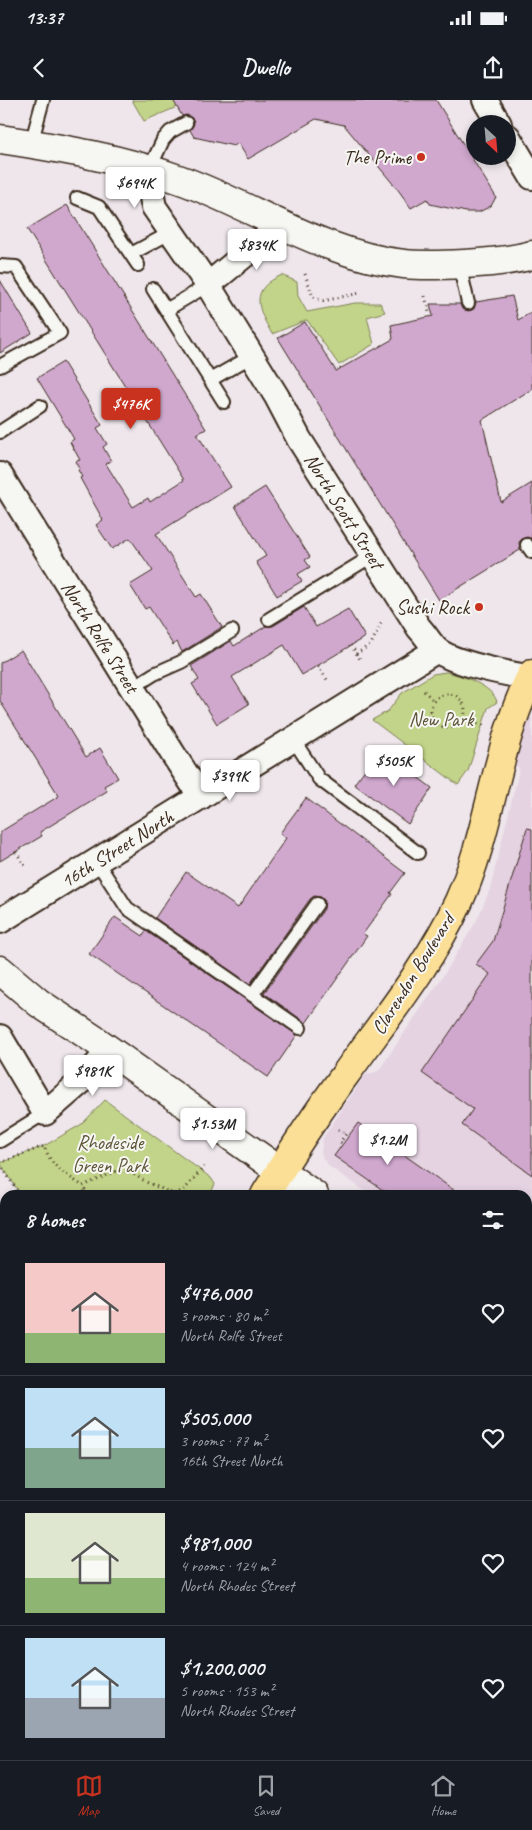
<!DOCTYPE html>
<html lang="en">
<head>
<meta charset="utf-8">
<style>
  body { margin:0; font-family:Caveat,sans-serif; background:#242831; color:#f1f3f6; height:100vh; display:flex; flex-direction:column; font-size:19px; white-space:nowrap }
  * { box-sizing:border-box; margin:0 }
  p { font-size:16px; color:#9ea1a6 }
  .icon { flex:none; width:28px; height:28px; fill:none; stroke:currentColor; stroke-width:2; stroke-linecap:round; stroke-linejoin:round }
  .map { position:relative; flex:1; overflow:hidden }
  .sheet { position:absolute; left:0px; top:1090px; width:532px; height:570px; display:flex; flex-direction:column; background:#171b24; border-radius:15px 15px 0 0; box-shadow:0 2px 8px #0003 }
  .sheet>* { flex:none }
  .needle { width:32px; rotate:154deg }
  .fabs { position:absolute; left:466px; top:15px; display:grid; gap:10px }
  .fabs a { display:grid; place-items:center; width:50px; height:50px; border-radius:50%; background:#171b24; box-shadow:0 2px 8px #0003; font-size:25px }
  .price { position:absolute; translate:-50% -42px; padding:0 11px; border-radius:5px; background:#fff; color:#222; font-size:16px; line-height:32px; filter:drop-shadow(0 1px 2px #0008) }
  .price::after { content:''; position:absolute; left:50%; top:30px; width:15px; height:11px; margin-left:-8px; background:inherit; clip-path:polygon(0 0,100% 0,50% 100%) }
  .price.selected { background:#c8321e; color:#fff }
  ul { padding:0; list-style:none }
  li { display:flex; align-items:center; gap:15px; height:125px; padding:0 25px }
  li+li { border-top:1px solid #363941 }
  li span { display:grid; place-items:center; flex:none; width:140px; height:100px; border-radius:0px; color:#555 }
  li>.icon { margin-inline-start:auto }
  span .icon { width:60px; height:60px; fill:#fffc; stroke-width:1 }
  li b { font-size:21px }
  h2 { display:flex; justify-content:space-between; align-items:center; height:60px; padding:0 25px; font-size:21px }
  .status { display:flex; justify-content:space-between; align-items:center; height:35px; padding:0 25px; background:#171b24; direction:ltr }
  .status svg { height:14px; fill:currentColor }
  header { display:flex; justify-content:space-between; align-items:center; height:65px; padding:0 25px; background:#171b24; font-size:22px; font-weight:700 }
  .dock { display:flex; justify-content:space-around; align-items:center; height:70px; border-top:1px solid #363941; background:#171b24; font-size:14px; color:#9ea1a6 }
  .dock a { display:grid; justify-items:center; gap:2px }
  .dock .selected { color:#c8321e }
  .map>svg:first-child { display:block }
  .built { fill:#e5d3e2 }
  .green { fill:#c2d489; stroke:#7e7f54 }
  .building { fill:#d0a8ce; stroke:#3b2a1e }
  .lines { fill:none; stroke-linecap:round; stroke-linejoin:round }
  .lane-casing { stroke:#3b2a1e; stroke-width:16 }
  .street-casing { stroke:#3b2a1e; stroke-width:28 }
  .secondary-casing { stroke:#3b2a1e; stroke-width:31 }
  .primary-casing { stroke:#3b2a1e; stroke-width:31 }
  .path { stroke:#3b2a1e; stroke-width:3; stroke-dasharray:1 4; stroke-linecap:butt }
  .lane { stroke:#f6f6f2; stroke-width:12 }
  .street { stroke:#f6f6f2; stroke-width:24 }
  .secondary { stroke:#f6f6f2; stroke-width:28 }
  .primary { stroke:#fbdf96; stroke-width:28 }
  .poi-dot { fill:#c8321e; stroke:#f6f6f2; stroke-width:2 }
  .labels { text-anchor:middle; dominant-baseline:central; stroke-width:4; stroke-linejoin:round; paint-order:stroke }
  .poi-label { font-size:20px; fill:#3b2a1e; stroke:#f6f6f2; text-anchor:end }
  .street-label { font-size:20px; fill:#3b2a1e; stroke:#f6f6f2 }
  .park-label { font-size:20px; fill:#5d5439; stroke:#f6f6f2 }
</style>
</head>
<body>
<div class="status"><b>13:37</b><svg viewBox="0 0 49 12"><path d="M0 12V9h3v3zM5 12V6h3v6zM10 12V3h3v9zM15 12V0h3v12zM26 1h20v11H26zM47 4h2v5h-2z"/></svg></div>
<header><svg class="icon" aria-label="back" viewBox="0 0 24 24"><path d="M15 5l-7 7 7 7"/></svg>Dwello<svg class="icon" aria-label="share" viewBox="0 0 24 24"><path d="M12 15V3M7 8l5-5 5 5M5 13v7h14v-7"/></svg></header>
<div class="map">
<svg width="532" height="1660" viewBox="0 0 532 1660">
  <rect width="100%" height="100%" fill="#eee6eb"/>
  <filter id="ink" filterUnits="userSpaceOnUse"><feTurbulence type="fractalNoise" baseFrequency=".02" numOctaves="2"/><feDisplacementMap in="SourceGraphic" scale="10" xChannelSelector="R" yChannelSelector="G"/><feConvolveMatrix kernelMatrix="1 2 1 2 8 2 1 2 1" color-interpolation-filters="sRGB"/></filter>
  <g filter="url(#ink)">
    <path class="built" d="M 532,617 L 532,1127 L 528,1134 L 528,1095 L 371,1095 L 330,1067 L 323,1059 L 321,1052 L 323,1038 L 365,975 L 376,972 L 379,970 L 443,876 L 477,820 L 490,789 L 519,671 L 519,668 L 515,664 L 527,620 Z
      M 0,1495 L 5,1508 L 5,1655 L 100,1655 L 104,1660 L 0,1660 Z
      M 227,1655 L 387,1655 L 390,1660 L 223,1660 Z"/>
    <path class="green" d="M 132,0 L 179,0 L 177,7 L 144,21 Z
      M 282,175 L 297,182 L 298,196 L 307,212 L 355,203 L 380,203 L 385,212 L 367,217 L 374,244 L 339,265 L 307,220 L 272,234 C 257,208 249,189 282,175 Z
      M 446,572 C 461,575 493,586 497,602 L 488,608 L 468,671 L 458,685 L 372,620 L 388,611 L 402,593 L 433,574 Z
      M 105,1000 L 211,1078 L 215,1084 L 210,1095 L 21,1095 L 0,1063 L 44,1046 L 82,1024 Z
      M 528,1502 L 532,1505 L 532,1610 L 528,1610 Z
      M 528,1613 L 532,1613 L 532,1644 L 528,1643 Z
      M 528,1650 L 532,1651 L 532,1660 L 478,1660 L 475,1655 L 528,1655 Z"/>
    <path class="building" d="M 173,0 L 436,0 L 496,97 L 491,106 L 479,112 L 466,112 L 430,104 L 427,99 L 411,108 L 399,91 L 344,25 L 316,19 L 248,59 L 238,43 L 234,46 L 194,37 L 190,30 L 194,24 L 193,19 L 187,15 L 182,16 Z
      M 67,105 L 206,329 L 197,334 L 231,387 L 156,434 L 196,497 L 201,494 L 222,527 L 182,552 L 177,542 L 173,545 L 149,507 L 145,509 L 130,485 L 153,471 L 130,438 L 112,449 L 96,425 L 103,420 L 80,378 L 82,377 L 78,370 L 80,369 L 76,361 L 80,360 L 70,342 L 74,339 L 37,278 L 63,262 L 102,325 L 97,328 L 107,344 L 103,347 L 111,361 L 106,364 L 133,407 L 148,398 L 150,402 L 184,380 L 27,129 Z
      M 0,180 L 32,233 L 0,253 Z
      M 512,196 L 518,220 L 532,212 L 532,289 L 482,320 L 501,402 L 532,383 L 532,439 L 527,437 L 523,438 L 519,442 L 520,450 L 439,500 L 278,238 L 305,222 L 336,271 L 393,239 L 391,225 L 433,216 L 430,204 L 460,204 L 462,209 L 469,211 L 474,209 L 476,202 Z
      M 265,387 L 310,457 L 305,460 L 310,467 L 298,474 L 302,481 L 277,496 L 256,462 L 266,456 L 235,406 Z
      M 304,507 L 316,527 L 348,509 L 365,537 L 302,575 L 284,545 L 232,577 L 249,604 L 217,624 L 192,584 L 199,580 L 191,566 L 231,541 L 234,546 L 266,526 L 273,526 Z
      M 21,550 L 86,657 L 100,648 L 118,678 L 104,686 L 107,691 L 40,732 L 42,736 L 0,761 L 0,732 L 59,696 L 0,601 L 0,563 Z
      M 383,651 L 432,688 L 408,724 L 354,684 L 370,663 L 372,665 Z
      M 306,698 L 405,773 L 390,793 L 392,794 L 363,834 L 367,836 L 306,923 L 264,893 L 324,809 L 325,801 L 321,797 L 314,796 L 310,799 L 250,884 L 155,818 L 186,772 L 238,808 L 286,738 L 280,733 Z
      M 527,728 L 532,729 L 532,1075 L 462,1025 L 473,1009 L 422,973 L 490,874 L 476,864 L 493,841 Z
      M 115,817 L 143,836 L 146,831 L 297,935 L 268,977 L 89,854 Z
      M 358,1023 L 390,1045 L 461,1095 L 390,1095 L 334,1056 Z"/>
    <g class="lines">
      <defs>
        <path id="lane" d="M 31,44 L 43,0
          M 149,70 L 163,40 L 170,32 L 186,23
          M 77,98 L 99,107 L 138,165
          M 131,154 L 170,133
          M 459,164 L 468,203
          M 0,166 L 16,167 L 60,233 L 0,266
          M 153,189 L 224,302
          M 166,210 L 208,185
          M 210,280 L 252,256
          M 0,332 L 40,306
          M 527,445 L 532,452
          M 269,519 L 372,456
          M 132,588 L 154,574 L 181,562 L 232,531
          M 293,639 L 319,679 L 418,753
          M 97,762 L 127,808 L 300,928
          M 252,895 L 317,804
          M 0,1041 L 45,1013
          M 0,1221 L 5,1229
          M 372,1655 L 376,1660"/>
        <path id="street" d="M 485,0 L 499,24
          M 508,37 L 532,77
          M 149,70 L 150,88 L 154,107 L 208,185 L 277,297 L 299,339 L 419,528 C 425,534 430,543 436,549 C 453,564 507,573 530,578
          M 208,185 L 281,125
          M 0,375 L 173,654 L 201,697
          M 0,821 L 437,550
          M 0,937 L 45,1013 L 83,980 L 110,950
          M 528,1225 L 532,1227
          M 0,1455 L 5,1466
          M 123,1655 L 127,1660"/>
        <path id="secondary" d="M 0,39 C 61,48 123,59 181,80 C 255,107 324,155 404,164 C 424,166 444,165 464,164 C 487,163 510,161 532,155
          M 0,870 L 39,903 L 95,940 L 314,1095"/>
        <path id="primary" d="M 265,1095 C 290,1054 316,1014 345,975 C 385,919 430,864 459,801 C 491,729 496,643 532,574
          M 528,1170 L 532,1164
          M 0,1362 L 5,1358
          M 182,1660 L 186,1655"/>
      </defs>
      <use href="#lane" class="lane-casing"/>
      <use href="#street" class="street-casing"/>
      <use href="#secondary" class="secondary-casing"/>
      <use href="#primary" class="primary-casing"/>
      <path class="path" d="M 305,174 L 313,197 L 323,201 L 360,193
        M 425,196 L 429,212 L 432,211
        M 351,545 L 361,561
        M 356,554 L 371,544 L 382,522
        M 318,566 L 328,581
        M 424,591 L 434,601
        M431 611a17 17 0 1 1 34 0a17 17 0 1 1-34 0Z
        M 463,620 L 484,625
        M 16,752 L 26,767
        M 338,1029 L 346,1034 L 340,1042 L 343,1044
        M 0,1063 L 44,1046 C 52,1068 64,1073 83,1086
        M 0,1064 L 20,1095
        M 87,1095 L 83,1086 L 114,1072 L 128,1071 L 148,1083 L 174,1094 L 184,1090 L 204,1067
        M 528,1276 L 528,1275
        M 528,1456 L 532,1453
        M 528,1501 L 532,1505
        M 0,1519 L 1,1518
        M 0,1547 L 5,1553
        M 528,1610 L 532,1610
        M 528,1648 L 532,1648"/>
      <use href="#lane" class="lane"/>
      <use href="#street" class="street"/>
      <use href="#secondary" class="secondary"/>
      <use href="#primary" class="primary"/>
    </g>
  </g>
  <g class="poi-dot">
    <circle cx="421" cy="57" r="5"/>
    <circle cx="479" cy="507" r="5"/>
  </g>
  <g class="labels">
    <g class="poi-label">
      <text x="411" y="57">The Prime</text>
      <text x="469" y="507">Sushi Rock</text>
    </g>
    <g class="street-label">
      <text transform="translate(344 411) rotate(58)">North Scott Street</text>
      <text transform="translate(100 537) rotate(58)">North Rolfe Street</text>
      <text transform="translate(117 749) rotate(-32)">16th Street North</text>
      <text transform="translate(413 874) rotate(-58)">Clarendon Boulevard</text>
    </g>
    <g class="park-label">
      <text x="441" y="619">New Park</text>
      <text x="110" y="1042">Rhodeside<tspan x="110" dy="23">Green Park</tspan></text>
    </g>
  </g>
</svg>
<div class="fabs">
<a><svg class="needle" viewBox="-14 -14 28 28"><path d="M0-13l5 13h-10z" fill="#e53935"/><path d="M0 13l5-13h-10z" fill="#9ea1a6"/></svg></a>
</div>
<b class="price" style="left:135px;top:109px">$694K</b>
<b class="price" style="left:257px;top:171px">$834K</b>
<b class="price selected" style="left:131px;top:330px">$476K</b>
<b class="price" style="left:394px;top:687px">$505K</b>
<b class="price" style="left:230px;top:702px">$399K</b>
<b class="price" style="left:93px;top:997px">$981K</b>
<b class="price" style="left:213px;top:1050px">$1.53M</b>
<b class="price" style="left:388px;top:1066px">$1.2M</b>
<section class="sheet">
<h2>8 homes<svg class="icon" aria-label="filters" viewBox="0 0 24 24"><path d="M4 7h16M4 17h16"/><circle cx="9" cy="7" r="2"/><circle cx="15" cy="17" r="2"/></svg></h2>
<ul>
<li><span style="background:linear-gradient(#f6c9c9 70%,#8fb573 0)"><svg class="icon" aria-label="home" viewBox="0 0 24 24"><path d="M3 11l9-7 9 7M6 9v11h12V9"/></svg></span><div><b>$476,000</b><p>3 rooms · 80 m²</p><p>North Rolfe Street</p></div><svg class="icon" aria-label="heart" viewBox="0 0 24 24"><path d="M12 20l-8-8c-3-5 5-10 8-4 3-6 11-1 8 4z"/></svg></li>
<li><span style="background:linear-gradient(#bfe0f5 60%,#7fa58c 0)"><svg class="icon" aria-label="home" viewBox="0 0 24 24"><path d="M3 11l9-7 9 7M6 9v11h12V9"/></svg></span><div><b>$505,000</b><p>3 rooms · 77 m²</p><p>16th Street North</p></div><svg class="icon" aria-label="heart" viewBox="0 0 24 24"><path d="M12 20l-8-8c-3-5 5-10 8-4 3-6 11-1 8 4z"/></svg></li>
<li><span style="background:linear-gradient(#dfe7d0 65%,#8fb573 0)"><svg class="icon" aria-label="home" viewBox="0 0 24 24"><path d="M3 11l9-7 9 7M6 9v11h12V9"/></svg></span><div><b>$981,000</b><p>4 rooms · 124 m²</p><p>North Rhodes Street</p></div><svg class="icon" aria-label="heart" viewBox="0 0 24 24"><path d="M12 20l-8-8c-3-5 5-10 8-4 3-6 11-1 8 4z"/></svg></li>
<li><span style="background:linear-gradient(#bfe0f5 60%,#9aa5b1 0)"><svg class="icon" aria-label="home" viewBox="0 0 24 24"><path d="M3 11l9-7 9 7M6 9v11h12V9"/></svg></span><div><b>$1,200,000</b><p>5 rooms · 153 m²</p><p>North Rhodes Street</p></div><svg class="icon" aria-label="heart" viewBox="0 0 24 24"><path d="M12 20l-8-8c-3-5 5-10 8-4 3-6 11-1 8 4z"/></svg></li>
</ul>
</section>
</div>
<nav class="dock">
<a class="selected"><svg class="icon" aria-label="map" viewBox="0 0 24 24"><path d="M3 6l6-2 6 2 6-2v14l-6 2-6-2-6 2zM9 4v14M15 6v14"/></svg>Map</a>
<a><svg class="icon" aria-label="saved" viewBox="0 0 24 24"><path d="M7 4h10v16l-5-4-5 4z"/></svg>Saved</a>
<a><svg class="icon" aria-label="home" viewBox="0 0 24 24"><path d="M3 11l9-7 9 7M6 9v11h12V9"/></svg>Home</a>
</nav>
</body>
</html>
